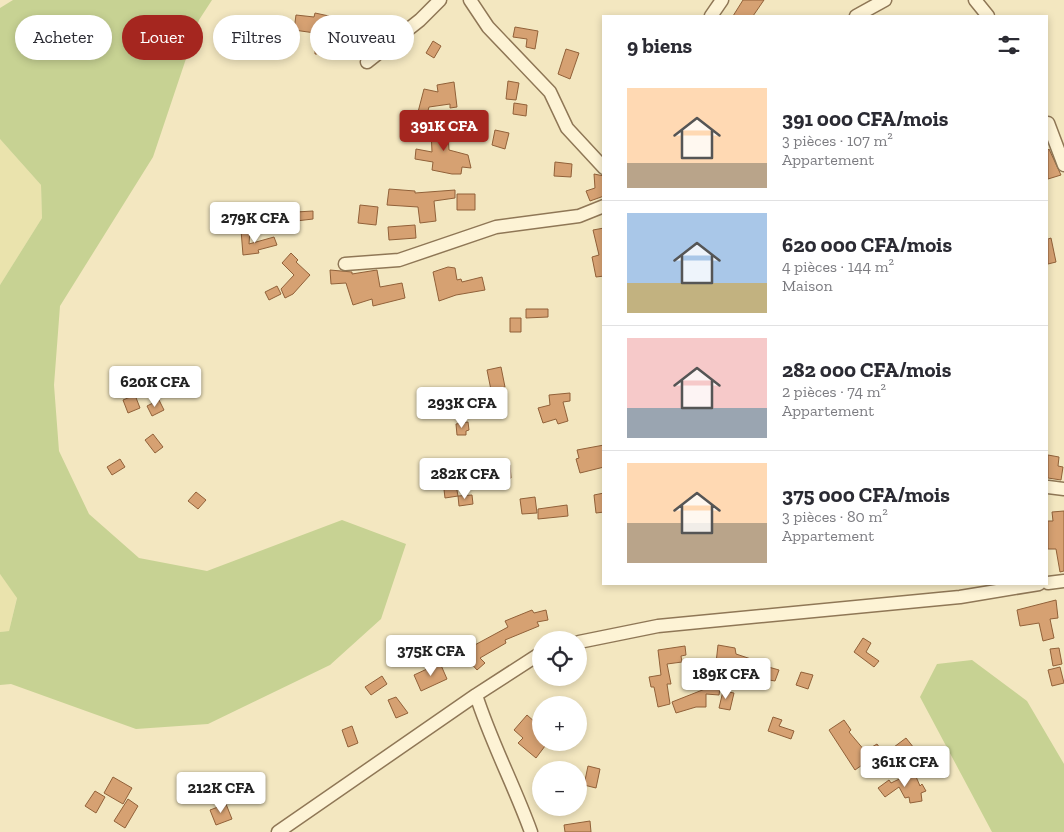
<!DOCTYPE html>
<html lang="fr">
<head>
<meta charset="utf-8">
<style>
  body { margin:0; font-family:"Zilla Slab",serif; background:#f2f2f3; color:#2b2b33; height:100vh; display:flex; flex-direction:column; font-size:19px; white-space:nowrap }
  * { box-sizing:border-box; margin:0 }
  p { font-size:16px; color:#7c7c81 }
  .icon { flex:none; width:28px; height:28px; fill:none; stroke:currentColor; stroke-width:2; stroke-linecap:round; stroke-linejoin:round }
  .map { position:relative; flex:1; overflow:hidden }
  .sheet { position:absolute; left:602px; top:15px; width:446px; height:570px; display:flex; flex-direction:column; background:#fff; border-radius:0px; box-shadow:0 2px 8px #0003 }
  .sheet>* { flex:none }
  .banner { position:absolute; left:15px; top:15px; width:475px; height:45px; display:flex; gap:10px }
  .fabs { position:absolute; left:532px; top:631px; display:grid; gap:10px }
  .fabs a { display:grid; place-items:center; width:55px; height:55px; border-radius:50%; background:#fff; box-shadow:0 2px 8px #0003; font-size:25px }
  .price { position:absolute; translate:-50% -42px; padding:0 11px; border-radius:5px; background:#fff; color:#222; font-size:16px; line-height:32px; filter:drop-shadow(0 1px 2px #0008) }
  .price::after { content:''; position:absolute; left:50%; top:30px; width:15px; height:11px; margin-left:-8px; background:inherit; clip-path:polygon(0 0,100% 0,50% 100%) }
  .price.selected { background:#a5261f; color:#fff }
  ul { padding:0; list-style:none }
  li { display:flex; align-items:center; gap:15px; height:125px; padding:0 25px }
  li+li { border-top:1px solid #e1e1e2 }
  li span { display:grid; place-items:center; flex:none; width:140px; height:100px; border-radius:0px; color:#555 }
  li>.icon { margin-inline-start:auto }
  span .icon { width:60px; height:60px; fill:#fffc; stroke-width:1 }
  li b { font-size:21px }
  h2 { display:flex; justify-content:space-between; align-items:center; height:60px; padding:0 25px; font-size:21px }
  .pill { padding:0 18px; border-radius:22px; background:#fff; box-shadow:0 2px 8px #0003; font-size:18px; line-height:45px }
  .pill.selected { background:#a5261f; color:#fff }
  .map>svg:first-child { display:block }
  .farmland { fill:#eae3ad }
  .green { fill:#c7d293 }
  .building { fill:#d6a172; stroke:#916139 }
  .lines { fill:none; stroke-linecap:round; stroke-linejoin:round }
  .minor-casing { stroke:#8f7756; stroke-width:15 }
  .minor { stroke:#fdf3d5; stroke-width:12 }
</style>
</head>
<body>
<div class="map">
<svg width="1064" height="832" viewBox="0 0 1064 832">
  <rect width="100%" height="100%" fill="#f3e7c0"/>
  <path class="farmland" d="M 0,139 L 41,185 L 42,218 L 0,285 Z
    M 0,574 L 17,597 L 9,631 L 0,632 Z"/>
  <path class="green" d="M 13,0 L 212,0 L 199,20 L 153,157 L 60,306 L 54,385 L 59,451 L 89,514 L 139,558 L 207,571 L 342,520 L 406,544 L 381,619 L 330,665 L 208,724 L 136,729 L 11,684 L 0,685 L 0,632 L 9,631 L 17,598 L 0,574 L 0,285 L 42,218 L 41,185 L 0,139 L 0,8 Z
    M 972,660 L 1027,701 L 1064,764 L 1064,832 L 992,832 L 920,697 L 937,664 Z"/>
  <path class="building" d="M 743,0 L 764,0 L 753,16 L 733,16 Z
    M 315,13 L 329,16 L 317,54 L 315,54 L 315,33 L 294,30 L 296,15 L 314,17 Z
    M 515,27 L 538,31 L 535,49 L 526,47 L 527,39 L 513,37 Z
    M 433,41 L 441,46 L 434,58 L 426,53 Z
    M 566,49 L 579,53 L 570,79 L 558,74 Z
    M 508,81 L 519,83 L 516,100 L 506,99 Z
    M 454,82 L 457,107 L 450,108 L 450,104 L 429,107 L 427,114 L 418,112 L 424,89 L 438,92 L 437,85 Z
    M 514,103 L 527,105 L 526,116 L 513,114 Z
    M 462,124 L 464,131 L 448,134 L 449,150 L 468,155 L 471,168 L 462,167 L 461,174 L 452,174 L 432,170 L 433,162 L 415,159 L 416,149 L 432,152 L 431,130 Z
    M 495,130 L 509,133 L 505,149 L 492,145 Z
    M 1049,149 L 1061,175 L 1048,179 L 1048,150 Z
    M 555,162 L 572,164 L 571,177 L 554,176 Z
    M 594,174 L 604,176 L 604,196 L 590,201 L 586,191 L 595,188 Z
    M 389,189 L 415,191 L 415,193 L 455,190 L 455,198 L 434,201 L 436,221 L 420,223 L 418,207 L 387,205 Z
    M 457,194 L 475,194 L 475,210 L 457,210 Z
    M 360,205 L 378,207 L 376,225 L 358,223 Z
    M 313,211 L 313,219 L 296,221 L 296,212 Z
    M 415,225 L 416,238 L 389,240 L 388,227 Z
    M 604,228 L 604,276 L 596,277 L 592,257 L 599,255 L 593,230 Z
    M 241,230 L 250,230 L 249,244 L 274,237 L 277,245 L 258,250 L 259,253 L 243,255 Z
    M 1051,238 L 1056,262 L 1048,264 L 1048,239 Z
    M 291,253 L 298,260 L 296,262 L 310,275 L 293,294 L 285,298 L 281,289 L 294,275 L 282,263 Z
    M 448,267 L 455,268 L 457,280 L 461,279 L 462,282 L 482,277 L 485,290 L 456,295 L 439,301 L 433,272 Z
    M 330,270 L 352,272 L 352,274 L 377,270 L 380,287 L 402,283 L 405,298 L 373,306 L 372,299 L 353,305 L 346,283 L 331,284 Z
    M 277,286 L 281,294 L 269,300 L 265,292 Z
    M 526,309 L 548,309 L 548,317 L 526,318 Z
    M 510,318 L 521,318 L 521,332 L 510,332 Z
    M 501,367 L 505,387 L 491,390 L 487,370 Z
    M 150,378 L 154,387 L 142,392 L 138,382 Z
    M 570,393 L 570,401 L 563,402 L 568,421 L 558,424 L 556,419 L 543,423 L 538,408 L 550,405 L 549,395 Z
    M 135,395 L 140,408 L 128,413 L 123,400 Z
    M 159,400 L 164,410 L 152,416 L 147,406 Z
    M 468,422 L 469,430 L 466,431 L 466,435 L 457,435 L 456,424 Z
    M 153,434 L 163,447 L 155,453 L 145,440 Z
    M 604,445 L 604,467 L 580,473 L 576,459 L 579,458 L 577,450 Z
    M 1048,455 L 1059,457 L 1058,466 L 1063,467 L 1061,480 L 1048,478 Z
    M 120,459 L 125,467 L 112,475 L 107,467 Z
    M 510,465 L 511,478 L 497,480 L 495,468 Z
    M 455,479 L 458,496 L 445,498 L 443,481 Z
    M 196,492 L 206,500 L 198,509 L 188,501 Z
    M 604,493 L 604,512 L 596,513 L 594,495 Z
    M 472,495 L 473,504 L 459,506 L 458,496 Z
    M 535,497 L 537,513 L 522,514 L 520,499 Z
    M 567,505 L 568,516 L 538,519 L 538,509 Z
    M 1064,511 L 1064,571 L 1060,572 L 1056,549 L 1048,549 L 1048,521 L 1053,521 L 1052,512 Z
    M 1056,600 L 1058,618 L 1050,619 L 1054,638 L 1043,641 L 1039,623 L 1020,626 L 1017,610 Z
    M 532,610 L 534,613 L 546,610 L 548,620 L 537,622 L 539,626 L 505,640 L 506,643 L 480,658 L 485,663 L 477,670 L 461,652 L 469,645 L 471,647 L 508,627 L 505,621 Z
    M 863,638 L 871,643 L 866,652 L 879,661 L 874,667 L 854,652 Z
    M 718,645 L 735,648 L 736,654 L 766,664 L 765,666 L 779,670 L 775,681 L 758,678 L 758,676 L 739,669 L 740,667 L 716,663 Z
    M 685,646 L 686,655 L 681,656 L 682,662 L 667,664 L 671,684 L 667,684 L 670,704 L 658,707 L 654,687 L 651,687 L 649,677 L 661,675 L 658,650 Z
    M 1059,648 L 1062,664 L 1053,666 L 1050,649 Z
    M 440,663 L 447,679 L 421,691 L 414,675 Z
    M 1060,667 L 1064,683 L 1052,686 L 1048,670 Z
    M 801,672 L 813,675 L 808,689 L 796,685 Z
    M 382,676 L 387,684 L 371,695 L 365,687 Z
    M 706,680 L 721,682 L 719,695 L 706,694 L 706,707 L 696,707 L 676,713 L 672,702 L 705,689 Z
    M 723,691 L 734,693 L 730,710 L 719,708 Z
    M 396,697 L 408,713 L 396,718 L 388,700 Z
    M 527,715 L 536,723 L 541,719 L 541,742 L 548,742 L 536,758 L 518,743 L 523,738 L 514,730 Z
    M 773,717 L 782,720 L 779,726 L 794,731 L 791,739 L 768,731 Z
    M 844,720 L 851,730 L 849,732 L 865,751 L 877,744 L 882,751 L 855,770 L 829,730 Z
    M 352,726 L 358,743 L 348,747 L 342,730 Z
    M 906,738 L 926,763 L 916,772 L 894,747 Z
    M 588,766 L 600,769 L 596,788 L 584,785 Z
    M 914,772 L 920,786 L 922,784 L 926,791 L 921,793 L 922,801 L 910,803 L 909,797 L 905,798 L 899,787 L 885,797 L 878,788 L 889,780 L 891,783 Z
    M 248,773 L 253,784 L 235,791 L 230,780 Z
    M 113,777 L 132,788 L 123,804 L 104,793 Z
    M 95,791 L 105,797 L 96,813 L 85,806 Z
    M 128,799 L 138,806 L 125,828 L 114,821 Z
    M 226,804 L 232,819 L 216,825 L 210,810 Z
    M 590,821 L 591,832 L 565,832 L 564,825 Z"/>
  <g class="lines">
    <defs>
      <path id="minor" d="M 470,0 L 488,27 L 550,92 L 567,128 L 604,168
        M 975,0 L 988,16
        M 711,16 L 722,0
        M 856,16 L 885,0
        M 367,62 L 420,20 L 440,0
        M 1048,123 L 1064,165
        M 345,264 L 399,260 L 496,227 L 579,216 L 604,206
        M 1048,487 L 1064,489
        M 1048,583 L 1064,581
        M 579,642 L 658,626 L 960,597 L 1039,584
        M 476,695 C 491,742 514,785 531,832
        M 278,832 L 476,695 L 541,653"/>
    </defs>
    <use href="#minor" class="minor-casing"/>
    <use href="#minor" class="minor"/>
  </g>
</svg>
<div class="fabs">
<a><svg class="icon" aria-label="locate" viewBox="0 0 24 24"><circle cx="12" cy="12" r="6"/><path d="M12 2v4M12 18v4M2 12h4M18 12h4"/></svg></a>
<a>+</a>
<a>−</a>
</div>
<b class="price selected" style="left:444px;top:152px">391K CFA</b>
<b class="price" style="left:255px;top:244px">279K CFA</b>
<b class="price" style="left:155px;top:408px">620K CFA</b>
<b class="price" style="left:462px;top:429px">293K CFA</b>
<b class="price" style="left:465px;top:500px">282K CFA</b>
<b class="price" style="left:431px;top:677px">375K CFA</b>
<b class="price" style="left:726px;top:700px">189K CFA</b>
<b class="price" style="left:905px;top:788px">361K CFA</b>
<b class="price" style="left:221px;top:814px">212K CFA</b>
<div class="banner">
<a class="pill">Acheter</a>
<a class="pill selected">Louer</a>
<a class="pill">Filtres</a>
<a class="pill">Nouveau</a>
</div>
<section class="sheet">
<h2>9 biens<svg class="icon" aria-label="filters" viewBox="0 0 24 24"><path d="M4 7h16M4 17h16"/><circle cx="9" cy="7" r="2"/><circle cx="15" cy="17" r="2"/></svg></h2>
<ul>
<li><span style="background:linear-gradient(#ffd9b3 75%,#b9a48a 0)"><svg class="icon" aria-label="home" viewBox="0 0 24 24"><path d="M3 11l9-7 9 7M6 9v11h12V9"/></svg></span><div><b>391 000 CFA/mois</b><p>3 pièces · 107 m²</p><p>Appartement</p></div></li>
<li><span style="background:linear-gradient(#a9c7e8 70%,#c2b280 0)"><svg class="icon" aria-label="home" viewBox="0 0 24 24"><path d="M3 11l9-7 9 7M6 9v11h12V9"/></svg></span><div><b>620 000 CFA/mois</b><p>4 pièces · 144 m²</p><p>Maison</p></div></li>
<li><span style="background:linear-gradient(#f6c9c9 70%,#9aa5b1 0)"><svg class="icon" aria-label="home" viewBox="0 0 24 24"><path d="M3 11l9-7 9 7M6 9v11h12V9"/></svg></span><div><b>282 000 CFA/mois</b><p>2 pièces · 74 m²</p><p>Appartement</p></div></li>
<li><span style="background:linear-gradient(#ffd9b3 60%,#b9a48a 0)"><svg class="icon" aria-label="home" viewBox="0 0 24 24"><path d="M3 11l9-7 9 7M6 9v11h12V9"/></svg></span><div><b>375 000 CFA/mois</b><p>3 pièces · 80 m²</p><p>Appartement</p></div></li>
</ul>
</section>
</div>
</body>
</html>
